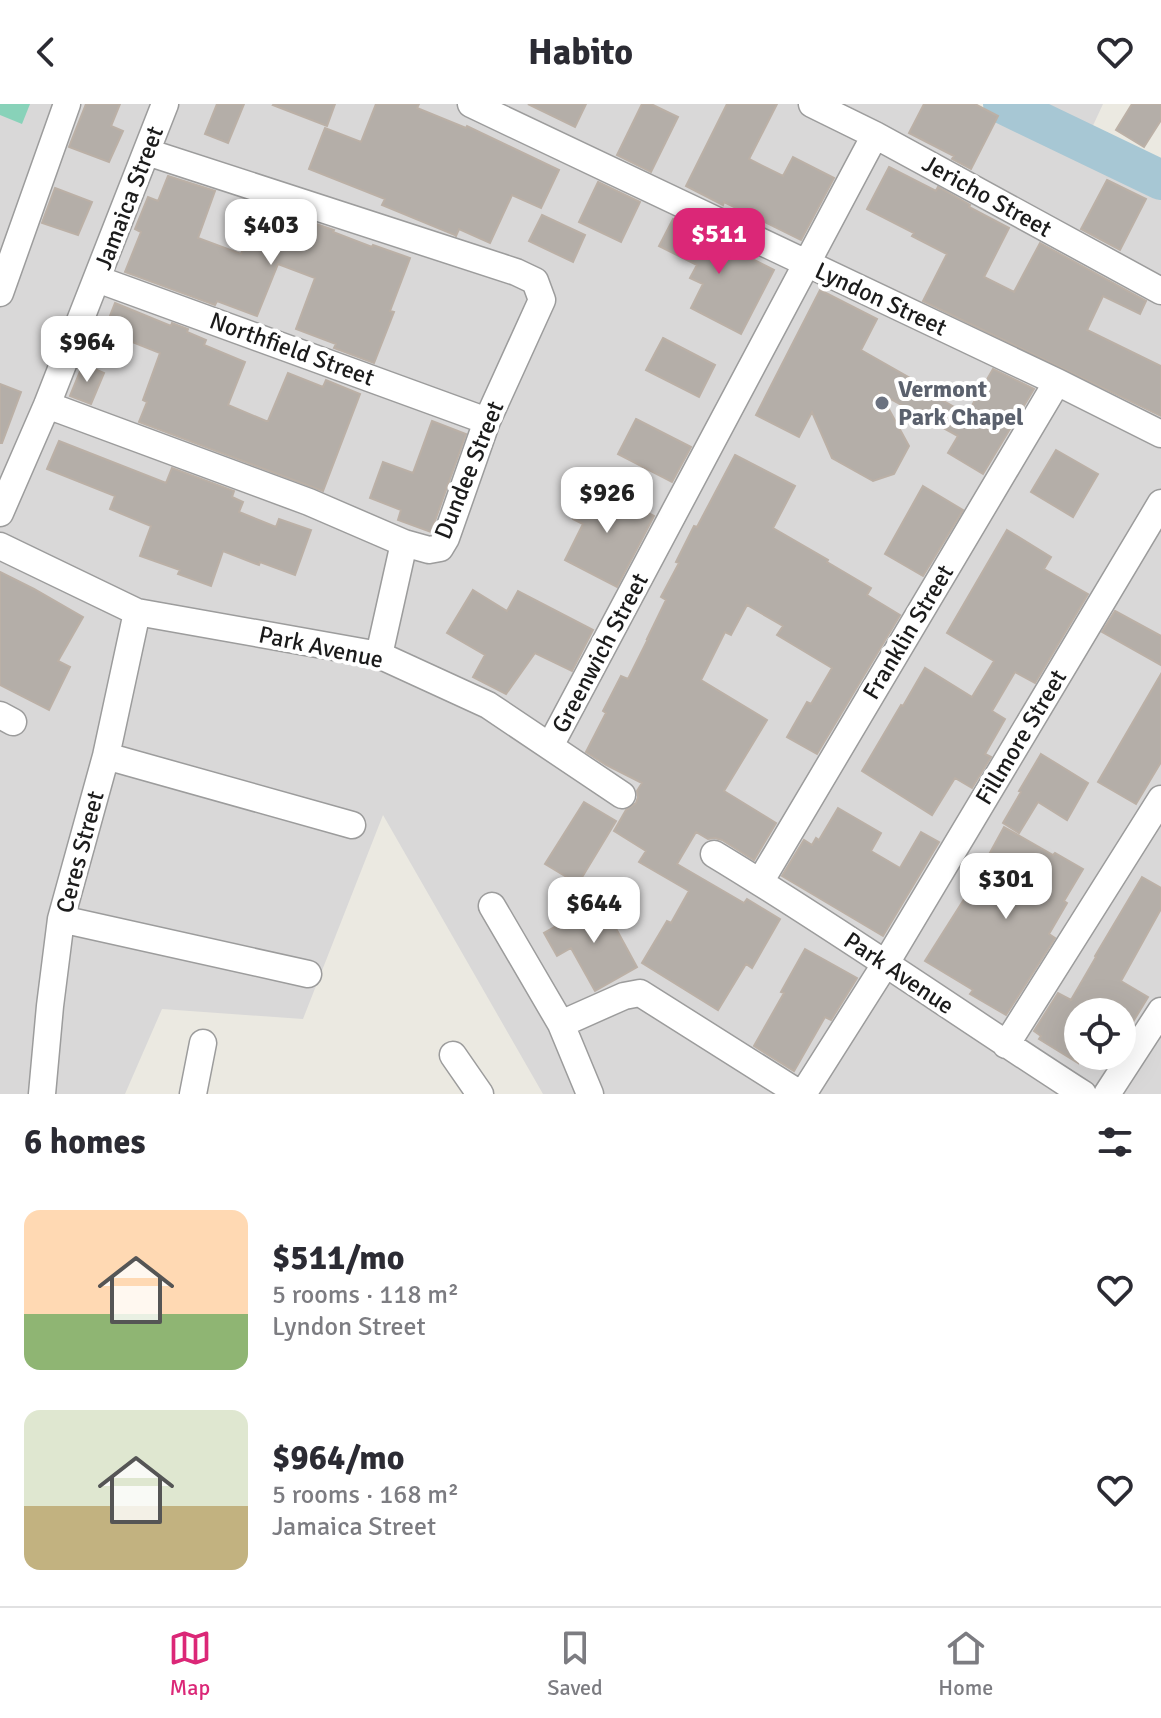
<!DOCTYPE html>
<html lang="en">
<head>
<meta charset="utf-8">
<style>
  body { margin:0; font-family:Signika,sans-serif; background:#f7f7f7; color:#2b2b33; height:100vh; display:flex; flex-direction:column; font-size:30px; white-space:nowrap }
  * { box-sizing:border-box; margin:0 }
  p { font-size:26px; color:#7c7c81 }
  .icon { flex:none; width:44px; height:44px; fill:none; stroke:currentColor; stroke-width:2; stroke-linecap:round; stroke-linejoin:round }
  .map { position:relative; height:990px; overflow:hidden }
  .sheet { display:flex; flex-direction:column; background:#fff; flex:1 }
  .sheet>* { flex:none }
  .buttons { position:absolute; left:1064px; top:894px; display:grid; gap:16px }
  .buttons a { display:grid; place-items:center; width:72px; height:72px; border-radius:50%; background:#fff; box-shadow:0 8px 32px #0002; font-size:40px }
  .price { position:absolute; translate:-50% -68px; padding:0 18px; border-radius:16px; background:#fff; color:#222; font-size:26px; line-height:52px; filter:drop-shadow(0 2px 4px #0008) }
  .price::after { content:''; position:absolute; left:50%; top:48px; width:24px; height:18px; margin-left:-12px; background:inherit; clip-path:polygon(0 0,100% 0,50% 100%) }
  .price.current { background:#db2777; color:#fff }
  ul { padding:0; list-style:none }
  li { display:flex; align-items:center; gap:24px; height:200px; padding:0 24px }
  li span { display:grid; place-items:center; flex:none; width:224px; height:160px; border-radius:16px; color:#555 }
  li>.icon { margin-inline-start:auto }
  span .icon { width:96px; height:96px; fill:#fffc; stroke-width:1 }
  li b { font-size:34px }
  h2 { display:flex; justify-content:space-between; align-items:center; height:96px; padding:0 24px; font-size:34px }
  header { display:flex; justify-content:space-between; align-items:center; height:104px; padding:0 24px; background:#fff; font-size:36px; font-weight:700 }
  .tab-bar { display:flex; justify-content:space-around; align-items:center; height:112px; border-top:2px solid #e1e1e2; background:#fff; font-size:22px; color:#7c7c81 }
  .tab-bar a { display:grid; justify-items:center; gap:4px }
  .tab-bar .current { color:#db2777 }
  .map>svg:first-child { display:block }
  .residential { fill:#d9d8d8; fill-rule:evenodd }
  .pitch { fill:#88d2b9 }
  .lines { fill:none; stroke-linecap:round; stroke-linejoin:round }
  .river { stroke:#a7c7d4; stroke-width:40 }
  .building { fill:#b4aea8; stroke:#bbb0a6; stroke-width:2 }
  .minor-casing { stroke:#9c9c9c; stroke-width:29 }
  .minor { stroke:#fff; stroke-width:26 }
  .worship-dot { fill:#6b7280; stroke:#fff; stroke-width:3 }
  .labels { text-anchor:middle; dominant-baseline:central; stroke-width:8; stroke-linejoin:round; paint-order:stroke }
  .street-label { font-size:24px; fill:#1b1b1b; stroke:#fff }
  .worship-label { font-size:24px; font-weight:bold; fill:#5b616d; stroke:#fff; text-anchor:start }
</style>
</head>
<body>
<header><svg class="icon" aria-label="back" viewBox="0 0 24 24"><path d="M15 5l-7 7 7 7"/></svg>Habito<svg class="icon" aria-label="heart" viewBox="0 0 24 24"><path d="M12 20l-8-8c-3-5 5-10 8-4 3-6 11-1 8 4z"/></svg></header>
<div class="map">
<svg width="1161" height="990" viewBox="0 0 1161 990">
  <rect width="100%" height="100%" fill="#ebe9e1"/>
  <path class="residential" d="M 0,0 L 964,0 L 1161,91 L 1161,990 L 543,990 L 383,711 L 303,915 L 162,905 L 125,990 L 0,990 ZM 1078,908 L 1122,908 L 1122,952 L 1078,952 Z
    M 1034,0 L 1103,0 L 1090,28 Z"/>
  <path class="pitch" d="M 0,0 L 30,0 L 22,20 L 0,11 Z"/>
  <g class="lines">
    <path class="river" d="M 1003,0 L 1161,76"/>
  </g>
  <path class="building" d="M 86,0 L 120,0 L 111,22 L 123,27 L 109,58 L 69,43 Z
    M 217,0 L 244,0 L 228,39 L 205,30 Z
    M 274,0 L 335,0 L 327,22 L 273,1 Z
    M 376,0 L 419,0 L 417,4 L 466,24 L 467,22 L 559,66 L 541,104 L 512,91 L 490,139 L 459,125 L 456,132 L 455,131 L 382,101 L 385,95 L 309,65 L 325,24 L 361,38 Z
    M 528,0 L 586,0 L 575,23 Z
    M 642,0 L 651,0 L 678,13 L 651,68 L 617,51 Z
    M 727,0 L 777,0 L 749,55 L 783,72 L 793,53 L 834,74 L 801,136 L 724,98 L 723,101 L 686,82 Z
    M 924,0 L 975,0 L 998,12 L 971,65 L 952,55 L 954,52 L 909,29 Z
    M 1132,0 L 1161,0 L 1161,16 L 1144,43 L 1116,26 Z
    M 889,63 L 936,87 L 938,83 L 970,101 L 969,103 L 1009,124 L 984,173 L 1014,188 L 1040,139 L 1146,197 L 1140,210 L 1103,192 L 1087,226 L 1161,262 L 1161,312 L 923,197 L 947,150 L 912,132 L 914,129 L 867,105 Z
    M 168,72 L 215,87 L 198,134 L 241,150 L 260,101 L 334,126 L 333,128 L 372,143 L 373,141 L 410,154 L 390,207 L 394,208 L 374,259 L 334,244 L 336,240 L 296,225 L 315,174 L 278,160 L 257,212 L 217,197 L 215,201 L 125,168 L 141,128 L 135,125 L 148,93 L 158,97 Z
    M 1107,76 L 1146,95 L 1120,146 L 1081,125 Z
    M 598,78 L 640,98 L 621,138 L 579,118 Z
    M 55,84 L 92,98 L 78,131 L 42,119 Z
    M 542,111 L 585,131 L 573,158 L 529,137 Z
    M 673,115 L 774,166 L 741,230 L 691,204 L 703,180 L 690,174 L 697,161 L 659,142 Z
    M 820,186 L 877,215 L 861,246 L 926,283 L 924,286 L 967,310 L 993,265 L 1034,285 L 983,370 L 948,349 L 958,332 L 880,289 L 909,342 L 894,370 L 873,377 L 832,354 L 812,308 L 799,333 L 756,311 Z
    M 115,199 L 171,222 L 172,219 L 188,225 L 187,228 L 206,236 L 204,241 L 245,258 L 228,301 L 266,317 L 268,317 L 288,269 L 323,283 L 326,276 L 360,290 L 323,387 L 139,318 L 147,298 L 143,296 L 160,249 L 125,235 L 115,261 L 94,253 Z
    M 663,234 L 715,261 L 699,293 L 646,266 Z
    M 83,260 L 104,269 L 91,300 L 70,292 Z
    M 0,280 L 21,288 L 2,339 L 0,339 Z
    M 636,315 L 691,343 L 672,378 L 618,350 Z
    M 432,317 L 466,330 L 431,428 L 398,416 L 401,406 L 370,394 L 383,358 L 413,369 Z
    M 59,337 L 166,379 L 172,364 L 234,387 L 232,393 L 243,398 L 239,408 L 276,423 L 279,415 L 311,426 L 295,471 L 260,458 L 259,461 L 223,447 L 211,482 L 178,470 L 180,466 L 140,452 L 151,422 L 110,405 L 115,392 L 47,365 Z
    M 1056,346 L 1098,370 L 1073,413 L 1031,388 Z
    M 735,351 L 795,382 L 773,424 L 828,456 L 827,458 L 871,484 L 867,491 L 900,511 L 817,650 L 787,633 L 807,598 L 811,600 L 832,564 L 777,531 L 783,522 L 747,501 L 731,531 L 725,528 L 701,576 L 767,616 L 724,687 L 776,719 L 754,756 L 722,736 L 715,734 L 708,735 L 696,728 L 677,760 L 744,799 L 747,795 L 780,815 L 752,864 L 746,860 L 718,906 L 642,859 L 667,817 L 671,819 L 689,787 L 639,758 L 646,747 L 614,727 L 626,706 L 636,699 L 638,693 L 637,687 L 642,679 L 606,661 L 586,648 L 606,609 L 603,607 L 621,572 L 628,575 L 648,535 L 647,535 L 666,496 L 661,493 L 679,459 L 676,458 L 694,422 L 697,423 Z
    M 591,380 L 654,412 L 617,483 L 565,456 L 583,420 L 573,415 Z
    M 923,382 L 963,406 L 923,472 L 885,450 Z
    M 1007,426 L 1051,453 L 1044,465 L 1088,490 L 1035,579 L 1015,568 L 992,607 L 1005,615 L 985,650 L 991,653 L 972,684 L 955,674 L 932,711 L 862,667 L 901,601 L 903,602 L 925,564 L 972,593 L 994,557 L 947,529 Z
    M 0,468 L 34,485 L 83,513 L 58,557 L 70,563 L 49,606 L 0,581 Z
    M 473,486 L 507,507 L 518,487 L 593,526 L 572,567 L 535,549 L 506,590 L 473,573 L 485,551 L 447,529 Z
    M 1115,507 L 1161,532 L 1161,561 L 1102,528 Z
    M 1161,570 L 1161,658 L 1136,700 L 1098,678 Z
    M 1041,650 L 1088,679 L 1067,716 L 1038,698 L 1019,729 L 1003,719 L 1021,688 L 1019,687 Z
    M 584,698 L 616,717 L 578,780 L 545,760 Z
    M 838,704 L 881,729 L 871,747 L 900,764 L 921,728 L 939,738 L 883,832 L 782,772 L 804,736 L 812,741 L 816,734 L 819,736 Z
    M 1004,723 L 1053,751 L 1055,749 L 1083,765 L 1064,797 L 1067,799 L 1049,830 L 1055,834 L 1006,911 L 970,890 L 973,886 L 925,857 L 968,789 Z
    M 1142,773 L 1161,784 L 1161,805 L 1121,877 L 1148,893 L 1122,936 L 1122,908 L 1078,908 L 1078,959 L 1039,935 L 1041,932 L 1034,927 L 1058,889 L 1071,896 L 1096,853 L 1095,852 Z
    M 601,797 L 637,863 L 595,887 L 571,844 L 557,852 L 544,829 Z
    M 805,845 L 857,874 L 831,916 L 825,913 L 794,967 L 754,942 L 784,889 L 781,888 Z"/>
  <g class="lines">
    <defs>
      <path id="minor" d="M 471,0 L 1057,278 L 1161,330
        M 812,0 L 875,31 L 1161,187
        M 97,175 L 487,317
        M 0,189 L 67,0
        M 47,301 L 309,398 L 404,439 L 429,446 L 440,444 L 446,434 L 487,317 L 542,196 L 535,177 L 516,168 L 147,48
        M 0,409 L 47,301 L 165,0
        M 0,442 L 137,508 L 379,551 L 488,601 L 622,691
        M 379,551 L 404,439
        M 0,611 L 13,618
        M 550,642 L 875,31
        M 106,652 L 352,721
        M 714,750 C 840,826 960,911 1083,990
        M 760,778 L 1057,278
        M 492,802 L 561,920 L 590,990
        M 61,815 L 308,870
        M 561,920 L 624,892 L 640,889 L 800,990
        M 1006,941 L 1161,695
        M 453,951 L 480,990
        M 42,990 L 50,902 L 61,815 L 106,652 L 137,508
        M 193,990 L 203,939
        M 803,990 L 886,859 L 1161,399
        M 1107,990 L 1161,907"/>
    </defs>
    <use href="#minor" class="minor-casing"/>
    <use href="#minor" class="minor"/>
  </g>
  <circle class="worship-dot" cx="882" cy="299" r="8"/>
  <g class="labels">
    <g class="street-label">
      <text transform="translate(987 92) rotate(29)">Jericho Street</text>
      <text transform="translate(129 94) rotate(-69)">Jamaica Street</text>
      <text transform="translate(881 195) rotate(25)">Lyndon Street</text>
      <text transform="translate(292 245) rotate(20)">Northfield Street</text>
      <text transform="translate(469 366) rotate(-68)">Dundee Street</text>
      <text transform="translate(908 528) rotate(-59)">Franklin Street</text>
      <text transform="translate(321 543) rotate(12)">Park Avenue</text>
      <text transform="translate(600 549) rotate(-62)">Greenwich Street</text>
      <text transform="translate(1021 633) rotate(-59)">Fillmore Street</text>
      <text transform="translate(80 748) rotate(-75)">Ceres Street</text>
      <text transform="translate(899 869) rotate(34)">Park Avenue</text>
    </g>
    <g class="worship-label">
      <text x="898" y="285">Vermont<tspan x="898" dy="28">Park Chapel</tspan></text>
    </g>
  </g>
</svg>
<div class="buttons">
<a><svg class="icon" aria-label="locate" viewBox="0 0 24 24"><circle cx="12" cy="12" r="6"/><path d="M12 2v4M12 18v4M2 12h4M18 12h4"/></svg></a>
</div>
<b class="price" style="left:271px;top:163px">$403</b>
<b class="price current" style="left:719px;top:172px">$511</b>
<b class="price" style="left:87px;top:280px">$964</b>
<b class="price" style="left:607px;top:431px">$926</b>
<b class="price" style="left:1006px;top:817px">$301</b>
<b class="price" style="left:594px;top:841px">$644</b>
</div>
<section class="sheet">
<h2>6 homes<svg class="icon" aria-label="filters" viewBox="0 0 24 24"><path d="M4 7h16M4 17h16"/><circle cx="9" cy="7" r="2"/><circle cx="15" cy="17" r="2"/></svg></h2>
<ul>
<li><span style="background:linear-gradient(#ffd9b3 65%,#8fb573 0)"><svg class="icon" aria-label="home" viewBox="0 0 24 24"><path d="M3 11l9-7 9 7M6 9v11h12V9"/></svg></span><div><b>$511/mo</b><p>5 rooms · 118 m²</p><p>Lyndon Street</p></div><svg class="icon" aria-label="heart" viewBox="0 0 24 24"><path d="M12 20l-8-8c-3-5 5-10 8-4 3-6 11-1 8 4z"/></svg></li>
<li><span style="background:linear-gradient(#dfe7d0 60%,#c2b280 0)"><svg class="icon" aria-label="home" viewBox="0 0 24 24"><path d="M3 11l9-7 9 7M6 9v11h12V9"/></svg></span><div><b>$964/mo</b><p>5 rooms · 168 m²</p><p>Jamaica Street</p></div><svg class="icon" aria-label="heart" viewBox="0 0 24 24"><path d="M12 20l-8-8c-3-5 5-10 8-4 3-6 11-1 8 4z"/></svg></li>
</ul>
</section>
<nav class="tab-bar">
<a class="current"><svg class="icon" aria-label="map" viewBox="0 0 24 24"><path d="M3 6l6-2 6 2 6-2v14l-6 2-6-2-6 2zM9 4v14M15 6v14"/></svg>Map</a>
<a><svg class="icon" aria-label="saved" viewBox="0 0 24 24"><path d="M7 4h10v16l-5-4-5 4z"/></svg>Saved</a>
<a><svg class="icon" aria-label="home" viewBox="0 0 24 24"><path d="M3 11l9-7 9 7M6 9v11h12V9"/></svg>Home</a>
</nav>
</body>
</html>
